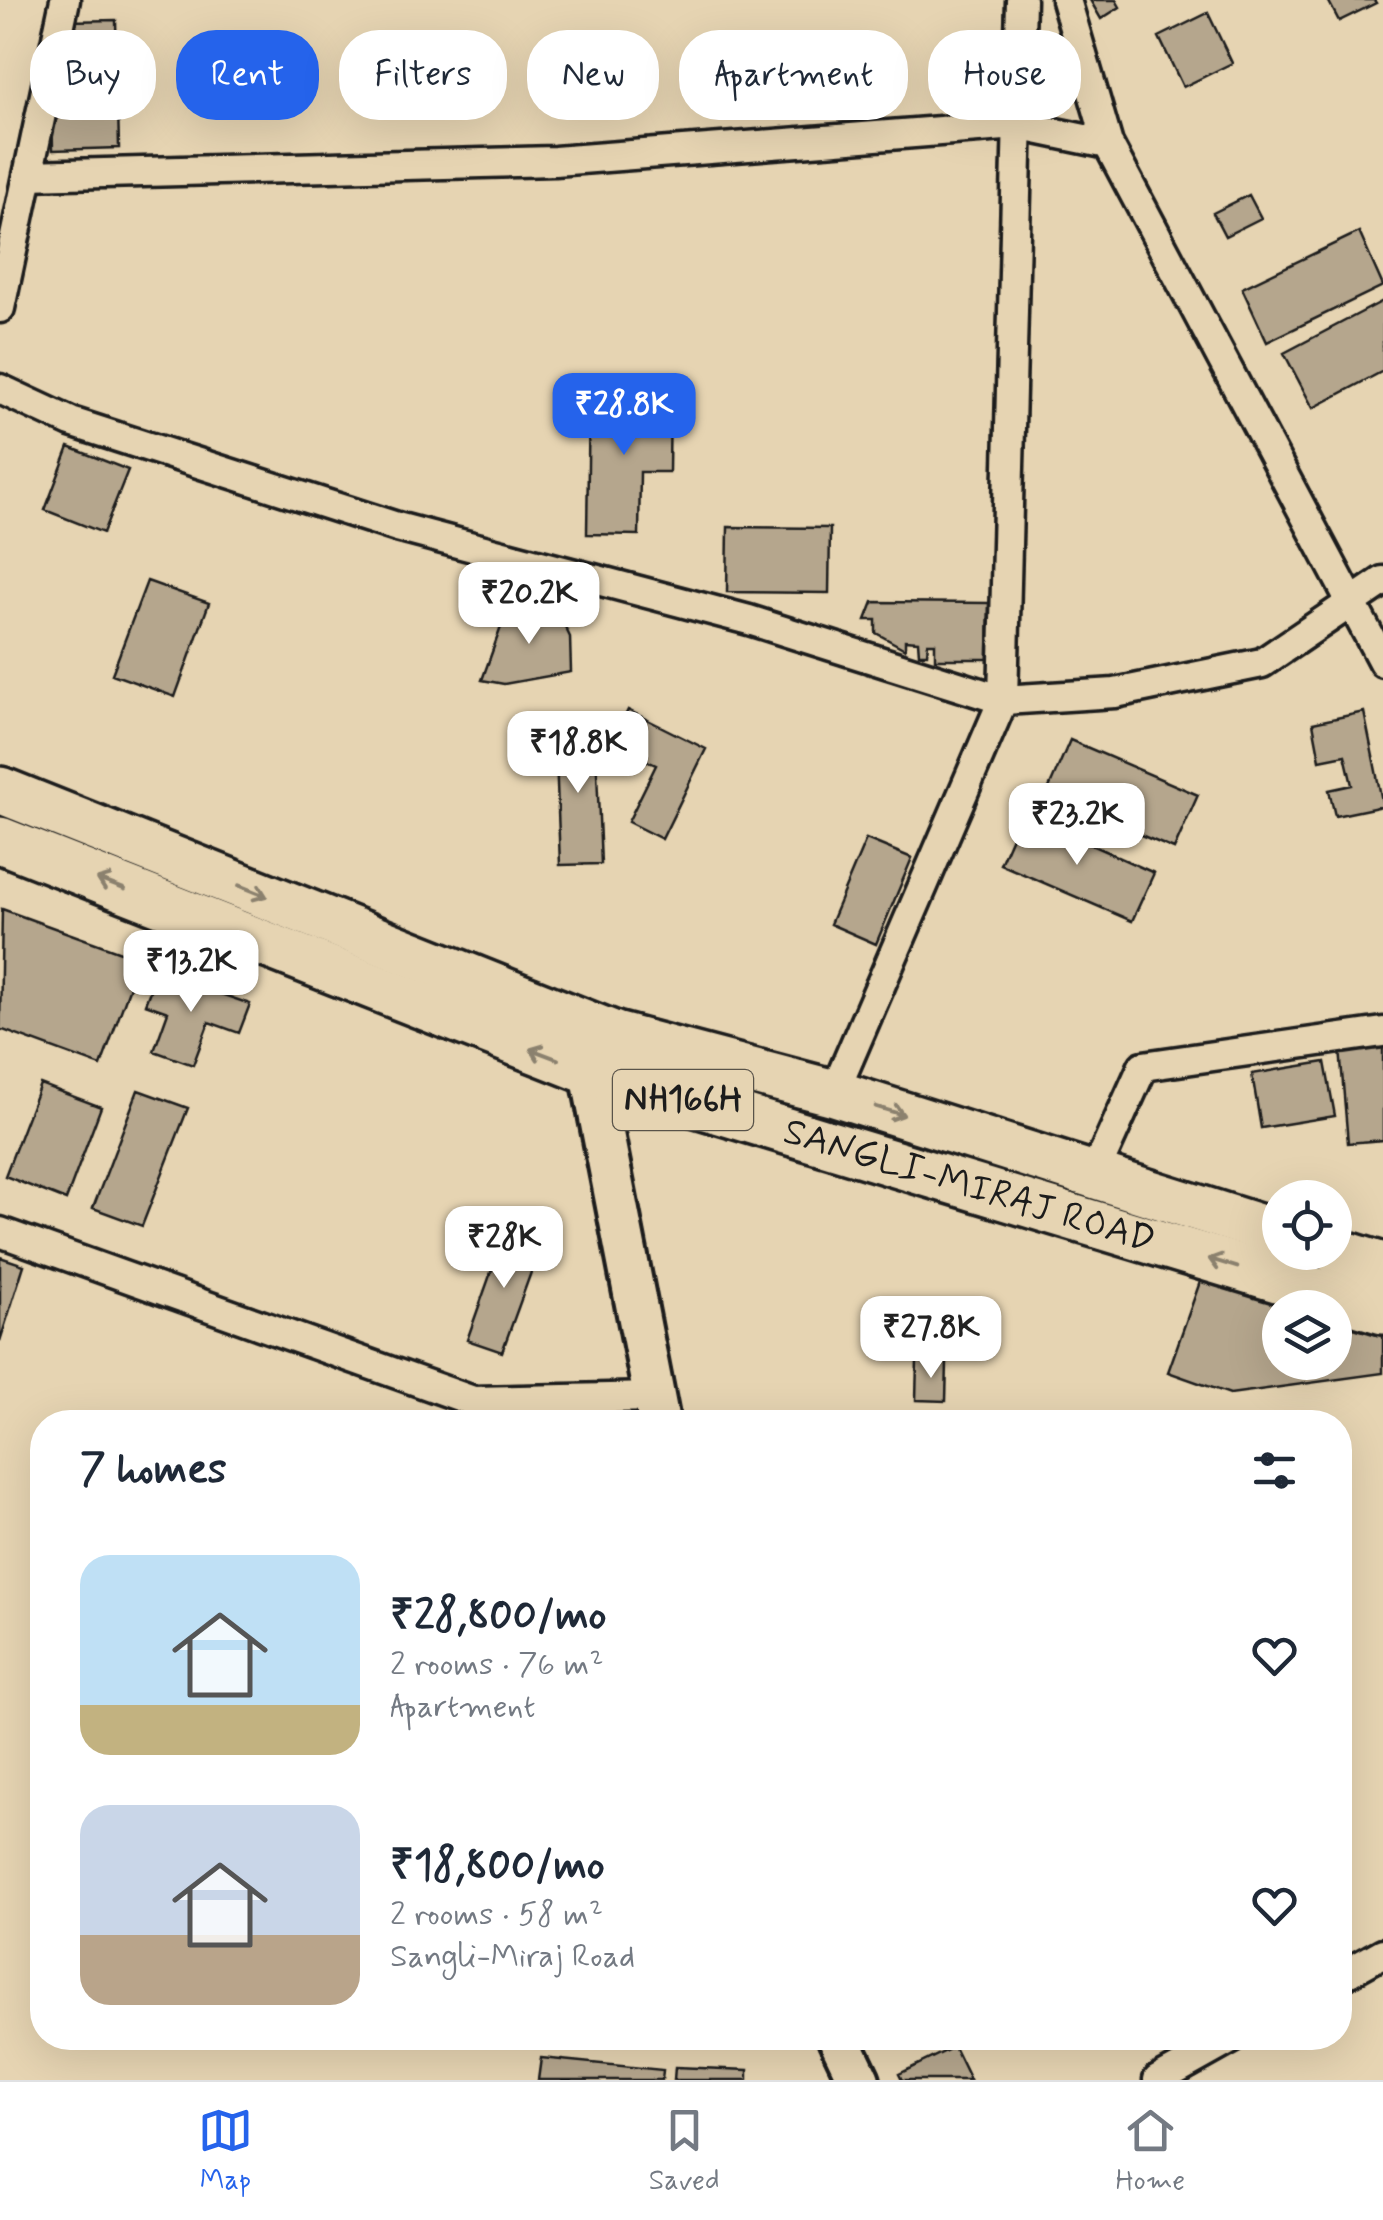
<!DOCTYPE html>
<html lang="en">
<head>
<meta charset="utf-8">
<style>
  body { margin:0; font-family:Mynerve,sans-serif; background:#f2f2f3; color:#1f2937; height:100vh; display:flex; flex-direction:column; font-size:38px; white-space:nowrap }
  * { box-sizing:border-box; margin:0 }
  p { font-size:32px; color:#747a83 }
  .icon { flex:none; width:55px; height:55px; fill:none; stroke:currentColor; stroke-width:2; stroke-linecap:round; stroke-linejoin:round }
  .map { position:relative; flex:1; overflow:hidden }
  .panel { position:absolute; left:30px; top:1410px; width:1322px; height:640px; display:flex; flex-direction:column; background:#fff; border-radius:40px; box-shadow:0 10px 40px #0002 }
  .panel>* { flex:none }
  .banner { position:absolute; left:30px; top:30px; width:1325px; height:90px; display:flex; gap:20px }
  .controls { position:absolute; left:1262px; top:1180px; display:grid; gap:20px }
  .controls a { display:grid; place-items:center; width:90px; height:90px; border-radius:50%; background:#fff; box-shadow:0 10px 40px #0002; font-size:50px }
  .price { position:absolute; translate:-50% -85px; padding:0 22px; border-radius:20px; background:#fff; color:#222; font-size:32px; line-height:65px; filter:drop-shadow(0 2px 5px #0008) }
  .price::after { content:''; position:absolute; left:50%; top:60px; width:30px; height:22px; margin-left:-15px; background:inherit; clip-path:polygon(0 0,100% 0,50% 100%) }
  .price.selected { background:#2563eb; color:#fff }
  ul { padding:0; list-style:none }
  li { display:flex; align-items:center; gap:30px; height:250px; padding:0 50px }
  li span { display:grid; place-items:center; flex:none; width:280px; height:200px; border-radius:30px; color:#555 }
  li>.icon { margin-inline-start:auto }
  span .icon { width:120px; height:120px; fill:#fffc; stroke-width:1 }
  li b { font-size:42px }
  h2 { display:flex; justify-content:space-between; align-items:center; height:120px; padding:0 50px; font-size:42px }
  .tag { padding:0 35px; border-radius:40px; background:#fff; box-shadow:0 10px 40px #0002; font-size:35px; line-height:90px }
  .tag.selected { background:#2563eb; color:#fff }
  .tab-bar { display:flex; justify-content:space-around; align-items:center; height:140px; border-top:2px solid #e0e1e3; background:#fff; font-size:28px; color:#747a83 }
  .tab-bar a { display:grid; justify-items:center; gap:5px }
  .tab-bar .selected { color:#2563eb }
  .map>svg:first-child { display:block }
  .building { fill:#b5a68d; stroke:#1c1c1c; stroke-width:2.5; fill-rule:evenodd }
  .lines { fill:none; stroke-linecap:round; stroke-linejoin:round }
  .minor-casing { stroke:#1c1c1c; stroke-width:35 }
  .secondary-casing { stroke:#1c1c1c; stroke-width:48 }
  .trunk-casing { stroke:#1c1c1c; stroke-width:52 }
  .minor { stroke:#e6d4b2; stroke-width:28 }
  .secondary { stroke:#e6d4b2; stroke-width:40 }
  .trunk { stroke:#e6d4b2; stroke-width:45 }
  .oneway { stroke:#8b816e }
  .labels { text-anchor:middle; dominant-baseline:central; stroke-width:8; stroke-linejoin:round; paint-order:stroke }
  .shield { fill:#e6d4b2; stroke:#595349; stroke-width:2.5 }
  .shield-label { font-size:35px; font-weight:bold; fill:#1c1c1c }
  .street-label { font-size:38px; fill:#1c1c1c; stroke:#e6d4b2 }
</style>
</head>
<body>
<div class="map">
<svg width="1383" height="2080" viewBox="0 0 1383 2080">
  <rect width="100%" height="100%" fill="#e6d4b2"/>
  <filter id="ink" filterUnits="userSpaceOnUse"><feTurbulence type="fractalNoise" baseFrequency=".01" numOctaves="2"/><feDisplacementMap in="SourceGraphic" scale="20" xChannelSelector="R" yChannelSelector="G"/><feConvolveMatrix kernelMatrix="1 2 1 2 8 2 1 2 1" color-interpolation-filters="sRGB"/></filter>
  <g filter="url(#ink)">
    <path class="building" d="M 1090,0 L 1116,0 L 1120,7 L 1101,19 Z
      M 1328,0 L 1374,0 L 1376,3 L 1339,21 Z
      M 1208,13 L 1232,63 L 1183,87 L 1159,37 Z
      M 116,20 L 119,148 L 53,150 L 52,102 L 70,102 L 68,21 Z
      M 1064,70 L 1076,92 L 1057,102 L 1045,80 Z
      M 1249,195 L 1261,218 L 1225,236 L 1213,213 Z
      M 1359,232 L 1383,286 L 1267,342 L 1242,288 Z
      M 1383,301 L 1383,371 L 1313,408 L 1284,353 Z
      M 589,395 L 670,396 L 669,472 L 640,472 L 639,535 L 587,534 Z
      M 69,447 L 128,470 L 103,533 L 45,510 Z
      M 728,527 L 830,528 L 829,593 L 727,592 Z
      M 147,581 L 209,603 L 175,697 L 112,674 Z
      M 510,602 L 559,614 L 570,637 L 571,672 L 504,684 L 482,680 Z
      M 873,602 L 989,603 L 988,659 L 935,659 L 935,643 L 928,643 L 927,654 L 919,654 L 918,641 L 905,640 L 905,649 L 876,633 L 876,620 L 866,620 Z
      M 628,710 L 706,749 L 662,839 L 628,822 L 656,765 L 611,744 Z
      M 1364,712 L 1383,806 L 1335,816 L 1329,790 L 1352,785 L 1345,755 L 1320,760 L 1313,723 Z
      M 595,726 L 601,864 L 560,865 L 555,728 Z
      M 1070,740 L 1198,795 L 1174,849 L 1046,795 Z
      M 1022,814 L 1154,873 L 1132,921 L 1000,864 Z
      M 866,839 L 912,858 L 876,944 L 830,924 Z
      M 2,909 L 140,959 L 101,1066 L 0,1029 Z
      M 157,972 L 250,1004 L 239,1033 L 209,1022 L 193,1065 L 154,1051 L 168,1012 L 145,1004 Z
      M 1383,1046 L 1383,1140 L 1348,1143 L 1340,1049 Z
      M 1325,1062 L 1335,1116 L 1261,1128 L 1252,1074 Z
      M 40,1084 L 101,1107 L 66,1200 L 5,1176 Z
      M 138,1090 L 188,1108 L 142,1226 L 93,1208 Z
      M 506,1230 L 542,1242 L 502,1352 L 467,1340 Z
      M 0,1257 L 24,1265 L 0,1341 Z
      M 1207,1262 L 1383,1324 L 1383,1373 L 1230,1394 L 1168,1372 ZM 1280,1308 L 1335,1308 L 1335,1362 L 1280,1362 Z
      M 917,1360 L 947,1361 L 946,1401 L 916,1400 Z
      M 954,2047 L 970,2080 L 902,2080 L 899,2074 Z
      M 541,2058 L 663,2070 L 662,2080 L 538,2080 Z
      M 675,2067 L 748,2070 L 748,2080 L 674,2080 Z"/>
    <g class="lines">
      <defs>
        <path id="minor" d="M 1021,0 L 1003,700 L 1115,693 L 1262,663 L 1383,581
          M 1066,0 L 1108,144 L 1383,662
          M 28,175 L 555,161 L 1017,125 L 1108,144
          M 0,308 L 65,0
          M 0,389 L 71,422 L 397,527 L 749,620 L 1003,700 L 834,1093
          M 1094,1175 L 1143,1066 L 1383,1032
          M 0,1232 L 473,1401 L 654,1397
          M 1340,1977 L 1383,1953
          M 1158,2080 L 1233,2038"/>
        <path id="secondary" d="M 608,1047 L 591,1072 L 659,1422
          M 839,2038 L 859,2080"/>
        <g id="trunk">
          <path d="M 0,790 L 615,1035 L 834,1093 L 1280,1234"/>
          <path id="s1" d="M 0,840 L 591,1072 L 1383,1311"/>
          <path d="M 1335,1251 L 1383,1266"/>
        </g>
      </defs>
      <use href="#minor" class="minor-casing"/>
      <use href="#secondary" class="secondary-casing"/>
      <use href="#trunk" class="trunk-casing"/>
      <use href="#minor" class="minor"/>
      <use href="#secondary" class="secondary"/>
      <use href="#trunk" class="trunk"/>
    </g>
    <defs><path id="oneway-shaft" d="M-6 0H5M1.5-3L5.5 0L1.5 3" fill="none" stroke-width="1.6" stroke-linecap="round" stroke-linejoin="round" transform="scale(2.5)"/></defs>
    <g class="oneway">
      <use href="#oneway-shaft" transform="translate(111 884) rotate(-159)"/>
      <use href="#oneway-shaft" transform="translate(253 891) rotate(22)"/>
      <use href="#oneway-shaft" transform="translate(544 1054) rotate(-159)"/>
      <use href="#oneway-shaft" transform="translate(890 1111) rotate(17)"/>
      <use href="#oneway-shaft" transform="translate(1223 1263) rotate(-163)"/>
    </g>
  </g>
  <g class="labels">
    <rect class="shield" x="613" y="1070" width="140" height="60" rx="8"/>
    <g class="shield-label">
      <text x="683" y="1100">NH166H</text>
    </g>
    <g class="street-label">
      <text stroke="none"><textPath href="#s1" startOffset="1030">SANGLI-MIRAJ ROAD</textPath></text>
    </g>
  </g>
</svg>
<div class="controls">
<a><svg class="icon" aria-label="locate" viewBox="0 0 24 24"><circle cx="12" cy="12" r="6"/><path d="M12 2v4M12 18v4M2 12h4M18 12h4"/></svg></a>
<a><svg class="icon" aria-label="layers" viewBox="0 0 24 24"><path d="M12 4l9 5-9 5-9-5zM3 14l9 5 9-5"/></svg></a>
</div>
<b class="price selected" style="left:624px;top:458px">₹28.8K</b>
<b class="price" style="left:529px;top:647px">₹20.2K</b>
<b class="price" style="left:578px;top:796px">₹18.8K</b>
<b class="price" style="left:1077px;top:868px">₹23.2K</b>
<b class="price" style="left:191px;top:1015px">₹13.2K</b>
<b class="price" style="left:504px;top:1291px">₹28K</b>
<b class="price" style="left:931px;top:1381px">₹27.8K</b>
<div class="banner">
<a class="tag">Buy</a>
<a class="tag selected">Rent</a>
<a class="tag">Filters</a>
<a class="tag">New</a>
<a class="tag">Apartment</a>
<a class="tag">House</a>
</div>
<section class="panel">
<h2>7 homes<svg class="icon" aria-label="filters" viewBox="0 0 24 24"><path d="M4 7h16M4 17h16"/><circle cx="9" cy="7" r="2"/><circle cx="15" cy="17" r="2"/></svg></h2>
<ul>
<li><span style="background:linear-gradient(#bfe0f5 75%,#c2b280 0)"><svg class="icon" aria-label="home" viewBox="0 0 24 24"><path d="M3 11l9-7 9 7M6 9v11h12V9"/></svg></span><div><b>₹28,800/mo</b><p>2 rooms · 76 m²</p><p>Apartment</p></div><svg class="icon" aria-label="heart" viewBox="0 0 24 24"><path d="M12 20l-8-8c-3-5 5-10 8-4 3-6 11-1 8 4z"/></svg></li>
<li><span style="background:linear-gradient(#c9d6e8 65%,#b9a48a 0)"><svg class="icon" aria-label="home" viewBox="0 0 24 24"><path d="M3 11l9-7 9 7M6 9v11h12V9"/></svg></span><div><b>₹18,800/mo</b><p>2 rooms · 58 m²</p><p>Sangli-Miraj Road</p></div><svg class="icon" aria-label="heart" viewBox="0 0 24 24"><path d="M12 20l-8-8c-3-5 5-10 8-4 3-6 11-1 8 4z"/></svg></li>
</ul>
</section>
</div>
<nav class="tab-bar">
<a class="selected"><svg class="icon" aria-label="map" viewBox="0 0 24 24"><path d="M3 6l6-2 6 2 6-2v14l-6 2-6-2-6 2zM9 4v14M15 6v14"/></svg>Map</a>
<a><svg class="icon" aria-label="saved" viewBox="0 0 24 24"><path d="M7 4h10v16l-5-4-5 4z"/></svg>Saved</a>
<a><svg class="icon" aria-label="home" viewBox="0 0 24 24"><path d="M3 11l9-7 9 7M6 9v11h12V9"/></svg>Home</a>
</nav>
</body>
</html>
